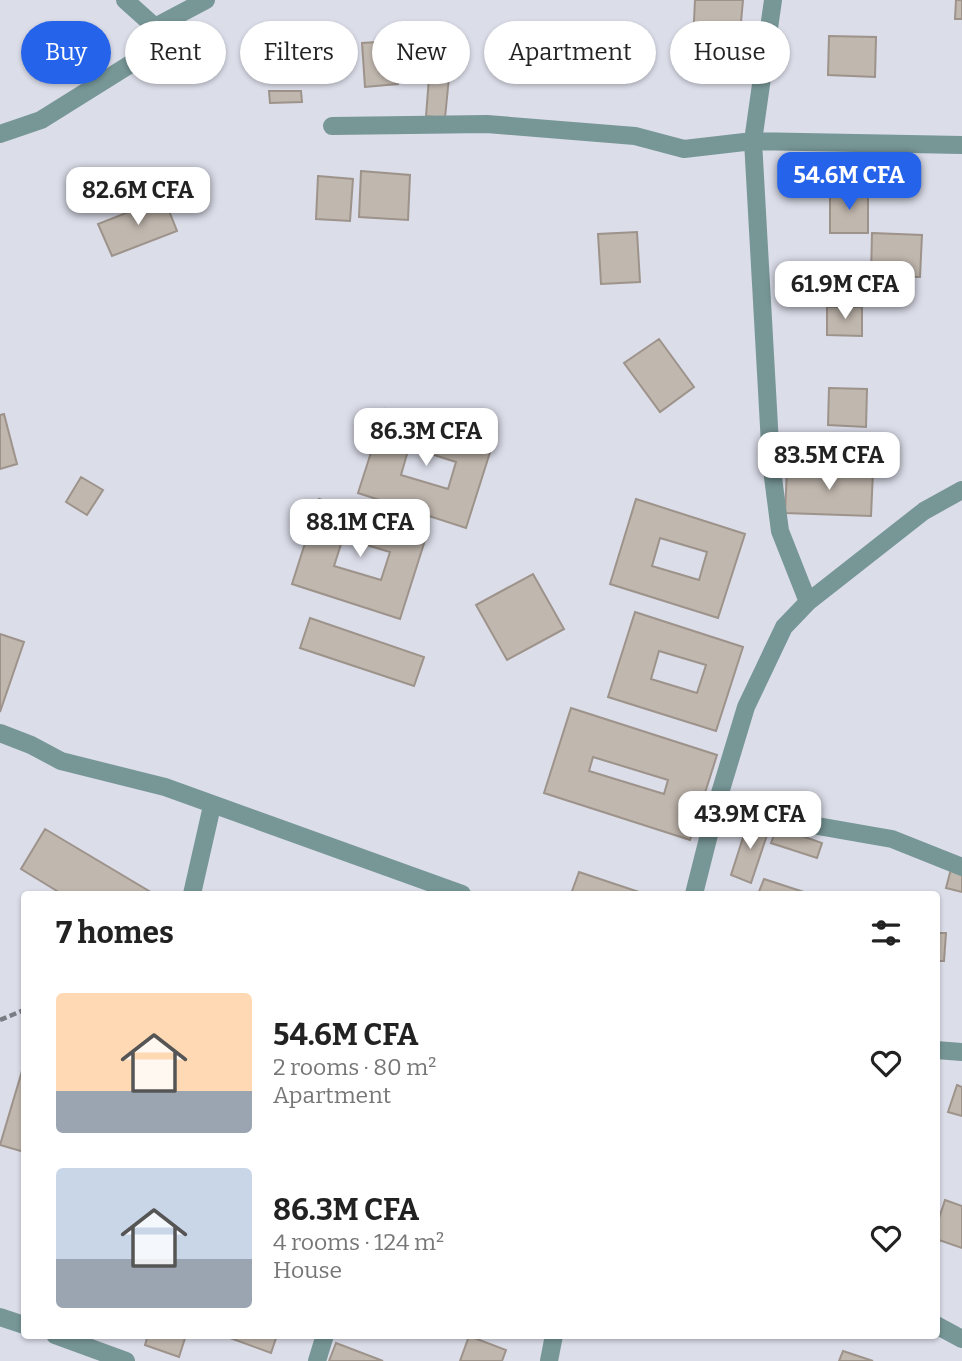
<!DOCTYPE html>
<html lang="en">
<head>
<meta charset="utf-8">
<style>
  body { margin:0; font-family:Bitter,serif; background:#f2f2f2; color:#222; height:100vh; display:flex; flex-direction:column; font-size:26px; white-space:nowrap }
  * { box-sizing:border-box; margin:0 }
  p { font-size:23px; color:#767676 }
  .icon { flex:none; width:38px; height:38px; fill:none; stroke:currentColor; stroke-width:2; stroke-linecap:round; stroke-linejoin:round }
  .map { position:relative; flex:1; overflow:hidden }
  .panel { position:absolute; left:21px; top:891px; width:919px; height:448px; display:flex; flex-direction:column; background:#fff; border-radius:7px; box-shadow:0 2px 5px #0004 }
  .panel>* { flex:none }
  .hud { position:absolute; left:21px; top:21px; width:920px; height:63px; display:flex; gap:14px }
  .price { position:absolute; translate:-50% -60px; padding:0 16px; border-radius:14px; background:#fff; color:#222; font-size:23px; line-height:46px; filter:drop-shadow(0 2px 4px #0008) }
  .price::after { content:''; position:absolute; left:50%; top:42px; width:21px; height:16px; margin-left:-10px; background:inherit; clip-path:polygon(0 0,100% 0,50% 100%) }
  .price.current { background:#2563eb; color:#fff }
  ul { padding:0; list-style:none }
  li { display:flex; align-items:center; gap:21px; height:175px; padding:0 35px }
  li span { display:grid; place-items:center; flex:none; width:196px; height:140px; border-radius:7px; color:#555 }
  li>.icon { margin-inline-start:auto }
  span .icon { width:84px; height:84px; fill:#fffc; stroke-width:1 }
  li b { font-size:30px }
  h2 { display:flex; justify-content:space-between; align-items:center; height:84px; padding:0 35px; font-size:30px }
  .chip { padding:0 24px; border-radius:32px; background:#fff; box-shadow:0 2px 5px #0004; font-size:24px; line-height:63px }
  .chip.current { background:#2563eb; color:#fff }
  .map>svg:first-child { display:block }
  .building { fill:#c0b7ae; stroke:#9d938b; stroke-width:2; fill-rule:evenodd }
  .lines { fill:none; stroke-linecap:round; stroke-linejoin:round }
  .path { stroke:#7a7c84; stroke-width:4.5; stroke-dasharray:7 3.5; stroke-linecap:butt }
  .minor { stroke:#779696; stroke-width:18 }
</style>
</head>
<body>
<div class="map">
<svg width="962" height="1361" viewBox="0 0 962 1361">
  <rect width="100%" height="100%" fill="#dbdde9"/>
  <path class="building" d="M 695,0 L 743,0 L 739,44 L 693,42 Z
    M 956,0 L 962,0 L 962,19 L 955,19 Z
    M 829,36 L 876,37 L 875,77 L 828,75 Z
    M 285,38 L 306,42 L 301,66 L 280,62 Z
    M 395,41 L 398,84 L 365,87 L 362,43 Z
    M 507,44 L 613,45 L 613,76 L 507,75 Z
    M 430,65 L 450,67 L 445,118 L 426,116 Z
    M 269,91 L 301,91 L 302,102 L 270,103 Z
    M 361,171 L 410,175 L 408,220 L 359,217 Z
    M 318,176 L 353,179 L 350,221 L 316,219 Z
    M 830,190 L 868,191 L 868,233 L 830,233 Z
    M 164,198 L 177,231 L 112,256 L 98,224 Z
    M 637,232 L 640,282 L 601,284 L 598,234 Z
    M 872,233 L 922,235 L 920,277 L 871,276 Z
    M 827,307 L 862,307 L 862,336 L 827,335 Z
    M 659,339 L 694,387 L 660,412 L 624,363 Z
    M 829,388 L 867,389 L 866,427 L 828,425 Z
    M 385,409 L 493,443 L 466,528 L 358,493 ZM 409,447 L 456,462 L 448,489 L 401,475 Z
    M 4,414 L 17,464 L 0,469 L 0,415 Z
    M 787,469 L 873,472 L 871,516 L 785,513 Z
    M 81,477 L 103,490 L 87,515 L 66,502 Z
    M 319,499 L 427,534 L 400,619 L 292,584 ZM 343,538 L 390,552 L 381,580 L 334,566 Z
    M 636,499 L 745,534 L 718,618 L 610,584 ZM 660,538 L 707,552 L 699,580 L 652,566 Z
    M 533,574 L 564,629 L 507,660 L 476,605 Z
    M 635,612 L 743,647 L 716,731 L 608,697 ZM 659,651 L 706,665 L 697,693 L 651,679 Z
    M 310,618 L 424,657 L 414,686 L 300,648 Z
    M 0,634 L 24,642 L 0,712 Z
    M 571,708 L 717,755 L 690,840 L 544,793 ZM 593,757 L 668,780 L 664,794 L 589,771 Z
    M 749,819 L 770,826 L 751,883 L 731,875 Z
    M 777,827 L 822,843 L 817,858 L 771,843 Z
    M 45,829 L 154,894 L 62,894 L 21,869 Z
    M 951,869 L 962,872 L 962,892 L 946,888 Z
    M 579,872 L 645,894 L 571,894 Z
    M 764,879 L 810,894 L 758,894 Z
    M 936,933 L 946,933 L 944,961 L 936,961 Z
    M 22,1071 L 24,1072 L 24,1152 L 0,1145 Z
    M 957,1085 L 962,1087 L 962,1116 L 948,1112 Z
    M 945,1200 L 962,1206 L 962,1248 L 936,1239 L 936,1227 Z
    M 148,1335 L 186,1335 L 179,1357 L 145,1345 Z
    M 222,1335 L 277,1335 L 271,1353 Z
    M 469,1336 L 506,1350 L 502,1361 L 460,1361 Z
    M 336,1343 L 383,1361 L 329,1361 Z
    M 843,1351 L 873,1361 L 839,1361 Z"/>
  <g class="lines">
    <path class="path" d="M 0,1020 L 24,1010"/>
    <path class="minor" d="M 125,0 L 155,27
      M 773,0 L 753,141 L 771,462 L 780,531 L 808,602
      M 332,126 L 487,124 L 635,136 L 684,149 L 753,141 L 962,145
      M 0,134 L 41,120 L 137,60 L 155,27 L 206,0
      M 0,733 L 31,745 L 61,761 L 165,787 L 462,894
      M 717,803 L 789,821 L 892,839 L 962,867
      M 192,894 L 212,806
      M 694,894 L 717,803 L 746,707 L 784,627 L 808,602 L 924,511 L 962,490
      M 936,1050 L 962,1052
      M 0,1317 L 24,1325
      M 936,1325 L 962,1339
      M 55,1335 L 126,1361
      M 317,1361 L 325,1335
      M 549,1361 L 554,1335"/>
  </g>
</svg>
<b class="price current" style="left:849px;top:212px">54.6M CFA</b>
<b class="price" style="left:138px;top:227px">82.6M CFA</b>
<b class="price" style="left:845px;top:321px">61.9M CFA</b>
<b class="price" style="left:426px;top:468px">86.3M CFA</b>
<b class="price" style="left:829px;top:492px">83.5M CFA</b>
<b class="price" style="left:360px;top:559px">88.1M CFA</b>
<b class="price" style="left:750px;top:851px">43.9M CFA</b>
<div class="hud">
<a class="chip current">Buy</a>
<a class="chip">Rent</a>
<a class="chip">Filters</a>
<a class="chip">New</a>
<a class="chip">Apartment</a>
<a class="chip">House</a>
</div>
<section class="panel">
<h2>7 homes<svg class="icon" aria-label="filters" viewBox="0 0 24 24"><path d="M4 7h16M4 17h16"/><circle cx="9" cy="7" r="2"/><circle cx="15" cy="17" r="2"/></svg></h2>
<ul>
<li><span style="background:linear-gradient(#ffd9b3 70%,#9aa5b1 0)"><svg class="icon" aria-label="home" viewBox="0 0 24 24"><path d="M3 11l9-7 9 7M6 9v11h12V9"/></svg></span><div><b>54.6M CFA</b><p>2 rooms · 80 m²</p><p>Apartment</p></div><svg class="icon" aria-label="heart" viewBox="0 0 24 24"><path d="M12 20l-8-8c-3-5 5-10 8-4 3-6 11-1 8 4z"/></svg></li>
<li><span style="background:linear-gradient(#c9d6e8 65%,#9aa5b1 0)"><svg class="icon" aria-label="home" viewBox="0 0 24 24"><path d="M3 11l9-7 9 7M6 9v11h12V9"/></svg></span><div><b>86.3M CFA</b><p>4 rooms · 124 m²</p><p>House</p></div><svg class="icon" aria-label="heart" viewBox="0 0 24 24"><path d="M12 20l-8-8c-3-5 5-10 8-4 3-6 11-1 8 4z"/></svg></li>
</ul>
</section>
</div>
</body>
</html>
